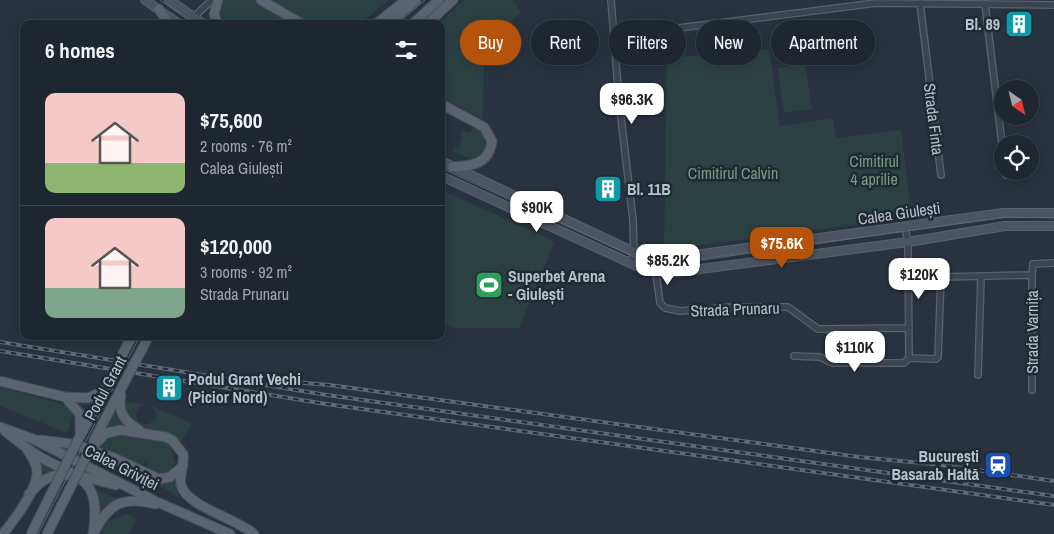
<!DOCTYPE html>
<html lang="en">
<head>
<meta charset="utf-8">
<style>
  body { margin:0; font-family:"Archivo Narrow",sans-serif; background:#262e37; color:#f1f3f6; height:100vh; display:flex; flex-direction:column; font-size:19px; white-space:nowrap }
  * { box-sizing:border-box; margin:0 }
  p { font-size:16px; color:#a1a5aa }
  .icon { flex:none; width:28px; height:28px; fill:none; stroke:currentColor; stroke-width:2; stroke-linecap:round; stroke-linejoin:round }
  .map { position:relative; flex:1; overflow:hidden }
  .sheet { position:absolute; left:20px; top:20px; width:425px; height:320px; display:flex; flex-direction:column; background:#1e262f; border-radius:10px; box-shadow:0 2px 12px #0003,0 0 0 1px #3c434b }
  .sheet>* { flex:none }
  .top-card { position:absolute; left:460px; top:20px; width:475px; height:45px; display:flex; gap:10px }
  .needle { width:32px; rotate:145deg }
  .buttons { position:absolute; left:994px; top:80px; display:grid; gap:10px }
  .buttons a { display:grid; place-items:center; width:45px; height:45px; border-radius:50%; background:#1e262f; box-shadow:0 2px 12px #0003,0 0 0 1px #3c434b; font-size:25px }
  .price { position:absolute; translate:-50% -42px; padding:0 11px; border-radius:10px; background:#fff; color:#222; font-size:16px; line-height:32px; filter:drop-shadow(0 1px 2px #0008) }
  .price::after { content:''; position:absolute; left:50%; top:30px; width:15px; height:11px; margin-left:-8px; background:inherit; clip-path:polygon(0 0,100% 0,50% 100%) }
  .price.on { background:#b45309; color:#fff }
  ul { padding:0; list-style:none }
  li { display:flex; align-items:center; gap:15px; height:125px; padding:0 25px }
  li+li { border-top:1px solid #3c434b }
  li span { display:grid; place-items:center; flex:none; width:140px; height:100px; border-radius:10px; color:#555 }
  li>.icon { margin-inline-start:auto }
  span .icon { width:60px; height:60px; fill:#fffc; stroke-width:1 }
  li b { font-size:21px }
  h2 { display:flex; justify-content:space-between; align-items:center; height:60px; padding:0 25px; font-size:21px }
  .chip { padding:0 18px; border-radius:22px; background:#1e262f; box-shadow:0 2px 12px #0003,0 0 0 1px #3c434b; font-size:18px; line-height:45px }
  .chip.on { background:#b45309; color:#fff }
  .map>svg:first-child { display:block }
  .green { fill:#2b4141 }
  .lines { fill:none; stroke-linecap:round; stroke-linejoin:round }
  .street-casing { stroke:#59636c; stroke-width:8 }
  .secondary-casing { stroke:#59636c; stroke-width:10 }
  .primary-casing { stroke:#454e58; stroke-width:11 }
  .street { stroke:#3c454f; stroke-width:5.5 }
  .secondary { stroke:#4a5462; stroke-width:8 }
  .primary { stroke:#5a646f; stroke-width:9 }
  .tram { stroke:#5e6975; stroke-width:1 }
  .rail-casing { stroke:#5e6975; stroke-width:4 }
  .rail { stroke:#202a34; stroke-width:2; stroke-dasharray:5.5; stroke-linecap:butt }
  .primary-bridge-casing { stroke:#454e58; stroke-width:11; stroke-linecap:butt }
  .primary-bridge { stroke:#5a646f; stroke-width:9 }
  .labels { text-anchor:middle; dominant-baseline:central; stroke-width:5; stroke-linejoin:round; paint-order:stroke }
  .poi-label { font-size:16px; font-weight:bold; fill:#b8c0c9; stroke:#202a34; text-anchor:start }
  .street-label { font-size:16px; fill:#b8c0c9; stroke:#202a34 }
  .park-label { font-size:16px; fill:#789d7f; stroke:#202a34 }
</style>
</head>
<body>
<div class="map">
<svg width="1054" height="534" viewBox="0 0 1054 534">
  <rect width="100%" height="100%" fill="#28333f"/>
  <path class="green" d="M 222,0 L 253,0 L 290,24 L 231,24 L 220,15 L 219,4 Z
    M 267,0 L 389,0 L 359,24 L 308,24 Z
    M 464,0 L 512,0 L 521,12 L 487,42 L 488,47 L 484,57 L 483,119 L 441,98 L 441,24 L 438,24 Z
    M 769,49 L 780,126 L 833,118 L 836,138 L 901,130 L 912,217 L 664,250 L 667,58 Z
    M 805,64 L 812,109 L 784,113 L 778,68 Z
    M 475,124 L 480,127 L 488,140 C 485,164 470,161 453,151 L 454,148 L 459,148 L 460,142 L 462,142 L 462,130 L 470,133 Z
    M 441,190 L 550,239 L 554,243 L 519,328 L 455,328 L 441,323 Z
    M 0,387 L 69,406 L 75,411 L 67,433 L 0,406 Z
    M 126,402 L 147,404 L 140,406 L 136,413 C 136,421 141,425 149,424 L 156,418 L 156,411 L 149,405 L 192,423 L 181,442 L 171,450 L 175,463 L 168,474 L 158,476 L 145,469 L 149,462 L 146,460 L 141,467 L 97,447 L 113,413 Z
    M 40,460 L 57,469 L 57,471 L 39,479 Z
    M 150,480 L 156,482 L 174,480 L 178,494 L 183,500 Z
    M 95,489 L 120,500 L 100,515 Z
    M 127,514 L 136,519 L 129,534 L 100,534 L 106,522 Z"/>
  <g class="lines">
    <defs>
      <path id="street" d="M 611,0 L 619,101 L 633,220 L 634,257 L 628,262
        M 920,3 L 941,175
        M 985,4 L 1002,144
        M 194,17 L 212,0
        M 615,36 L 876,3 L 1054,5
        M 1006,171 L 1006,175
        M 905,227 L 908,242 L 909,358
        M 654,259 L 660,303 L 665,308 L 680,311 L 733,307 L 788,307 L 818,329 L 909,328
        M 1032,275 L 1032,390
        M 794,356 L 820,357 L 832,363 L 904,363 L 909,358
        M 909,358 L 936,359 L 938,357 L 941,277 L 1032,275 L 1033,264 L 1054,263
        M 978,375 L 981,276"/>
      <path id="secondary" d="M 145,0 L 179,24
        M 169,0 L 204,24
        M 441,161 L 634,252 L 654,259 L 673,258 L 1003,213 L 1054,213
        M 441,176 L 643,269 L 670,273 L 908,242 L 1005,226 L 1054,226"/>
      <path id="primary" d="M 261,0 L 302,24
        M 159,9 L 168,24
        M 218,24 L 214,14 L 218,0
        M 376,24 L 406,0
        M 388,24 L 416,0
        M 412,24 L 439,0
        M 427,24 L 453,0
        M 441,104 L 484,127 L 492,141 C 489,164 473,166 452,167
        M 121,395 C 117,412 125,422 139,430
        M 65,397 L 80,414 L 80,431
        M 65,397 L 88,398 L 103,391
        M 0,427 L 33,439 L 155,501 L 230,534
        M 5,431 C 17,441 29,451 42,458 C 84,481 101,479 93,534
        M 40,440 L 72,444 L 112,457 L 159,479 L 170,477 L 183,466
        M 78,440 L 104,391
        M 94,440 L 122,387
        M 90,449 L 106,433 L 121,430 L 166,437 L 172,440 L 183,454 C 185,464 179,474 181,485 C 187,507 236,518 254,534
        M 80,476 L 116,485
        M 29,494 C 40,482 50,473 67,475
        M 96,529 C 111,501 125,497 155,504
        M 3,534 C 14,520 37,491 37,472 C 37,464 32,457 28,451"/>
    </defs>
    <use href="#street" class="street-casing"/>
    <use href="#secondary" class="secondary-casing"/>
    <use href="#primary" class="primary-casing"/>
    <use href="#street" class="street"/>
    <use href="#secondary" class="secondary"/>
    <use href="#primary" class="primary"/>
    <path class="tram" d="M 160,0 L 194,24
      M 397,24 L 425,0
      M 441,168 L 634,257 L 654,264 L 673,264 L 1006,217 L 1054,218
      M 38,534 L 140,336"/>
    <defs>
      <path id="rail" d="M 0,342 L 327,395 L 1054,496
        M 0,351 L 326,404 L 1054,505
        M 270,380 L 329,385 L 859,457 L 942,465 L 1054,481"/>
    </defs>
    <use href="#rail" class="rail-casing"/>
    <use href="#rail" class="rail"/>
    <defs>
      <path id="primary-bridge" d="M 0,381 L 65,397
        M 122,387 L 149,336
        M 104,391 L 132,336
        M 31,534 L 78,440
        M 47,534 L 90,449"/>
    </defs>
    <use href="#primary-bridge" class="primary-bridge-casing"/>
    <use href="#primary-bridge" class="primary-bridge"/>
  </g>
  <defs>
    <symbol id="building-square" viewBox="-11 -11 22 22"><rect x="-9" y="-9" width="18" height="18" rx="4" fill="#0f9aa8" stroke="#202a34"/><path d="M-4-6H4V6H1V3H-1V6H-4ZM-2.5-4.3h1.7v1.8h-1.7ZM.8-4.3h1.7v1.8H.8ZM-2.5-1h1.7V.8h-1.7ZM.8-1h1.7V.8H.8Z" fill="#fff"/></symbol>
    <symbol id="stadium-square" viewBox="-11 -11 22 22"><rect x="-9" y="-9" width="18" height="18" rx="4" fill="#2e9e5b" stroke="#202a34"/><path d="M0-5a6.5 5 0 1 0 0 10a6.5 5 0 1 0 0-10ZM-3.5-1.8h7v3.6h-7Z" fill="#fff"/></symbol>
    <symbol id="station-square" viewBox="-11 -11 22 22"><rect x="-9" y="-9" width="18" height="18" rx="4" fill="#1a4fb4" stroke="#202a34"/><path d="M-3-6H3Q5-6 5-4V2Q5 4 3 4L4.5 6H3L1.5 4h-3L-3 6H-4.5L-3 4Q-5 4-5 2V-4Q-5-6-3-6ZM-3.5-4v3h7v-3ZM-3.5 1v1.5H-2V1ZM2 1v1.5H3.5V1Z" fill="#fff"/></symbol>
  </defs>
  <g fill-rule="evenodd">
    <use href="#building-square" x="1003" y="8" width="32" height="32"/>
    <use href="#building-square" x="592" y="173" width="32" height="32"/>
    <use href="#stadium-square" x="473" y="269" width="32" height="32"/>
    <use href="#building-square" x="153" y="372" width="32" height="32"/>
    <use href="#station-square" x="982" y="449" width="32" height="32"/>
  </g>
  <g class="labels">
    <g class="poi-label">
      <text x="1000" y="24" text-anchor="end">Bl. 89</text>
      <text x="627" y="189">Bl. 11B</text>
      <text x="508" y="276">Superbet Arena<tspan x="508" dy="18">- Giulești</tspan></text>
      <text x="188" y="379">Podul Grant Vechi<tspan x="188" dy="18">(Picior Nord)</tspan></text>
      <text x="979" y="456" text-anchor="end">București<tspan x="979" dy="18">Basarab Haltă</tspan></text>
    </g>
    <g class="street-label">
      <text transform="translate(934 119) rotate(83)">Strada Finta</text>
      <text transform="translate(899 213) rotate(-8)">Calea Giulești</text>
      <text transform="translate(735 309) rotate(-2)">Strada Prunaru</text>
      <text transform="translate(1032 332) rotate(-90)">Strada Varnița</text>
      <text transform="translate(105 388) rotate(-62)">Podul Grant</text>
      <text transform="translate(122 467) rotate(27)">Calea Griviței</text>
    </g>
    <g class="park-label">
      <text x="874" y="161">Cimitirul<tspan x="874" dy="18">4 aprilie</tspan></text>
      <text x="733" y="173">Cimitirul Calvin</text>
    </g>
  </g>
</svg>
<div class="buttons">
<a><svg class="needle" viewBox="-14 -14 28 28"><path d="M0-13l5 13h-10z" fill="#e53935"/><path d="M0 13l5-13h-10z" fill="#a1a5aa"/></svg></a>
<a><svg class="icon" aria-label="locate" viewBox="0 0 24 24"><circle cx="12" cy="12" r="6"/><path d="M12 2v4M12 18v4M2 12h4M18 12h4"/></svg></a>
</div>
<b class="price" style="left:632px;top:125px">$96.3K</b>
<b class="price" style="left:537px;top:233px">$90K</b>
<b class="price on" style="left:782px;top:269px">$75.6K</b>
<b class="price" style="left:668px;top:286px">$85.2K</b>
<b class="price" style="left:919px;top:300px">$120K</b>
<b class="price" style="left:855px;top:373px">$110K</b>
<div class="top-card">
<a class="chip on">Buy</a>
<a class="chip">Rent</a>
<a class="chip">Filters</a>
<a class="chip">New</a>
<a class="chip">Apartment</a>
</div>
<section class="sheet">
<h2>6 homes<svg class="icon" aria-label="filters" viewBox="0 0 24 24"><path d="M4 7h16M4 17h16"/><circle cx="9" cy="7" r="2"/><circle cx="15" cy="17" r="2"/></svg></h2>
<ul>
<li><span style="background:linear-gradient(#f6c9c9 70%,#8fb573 0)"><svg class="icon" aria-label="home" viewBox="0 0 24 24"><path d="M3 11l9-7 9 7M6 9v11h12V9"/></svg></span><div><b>$75,600</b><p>2 rooms · 76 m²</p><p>Calea Giulești</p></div></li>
<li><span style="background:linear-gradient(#f6c9c9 70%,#7fa58c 0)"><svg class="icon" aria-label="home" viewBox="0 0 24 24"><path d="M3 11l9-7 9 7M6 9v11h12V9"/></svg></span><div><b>$120,000</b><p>3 rooms · 92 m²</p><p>Strada Prunaru</p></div></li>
</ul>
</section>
</div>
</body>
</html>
